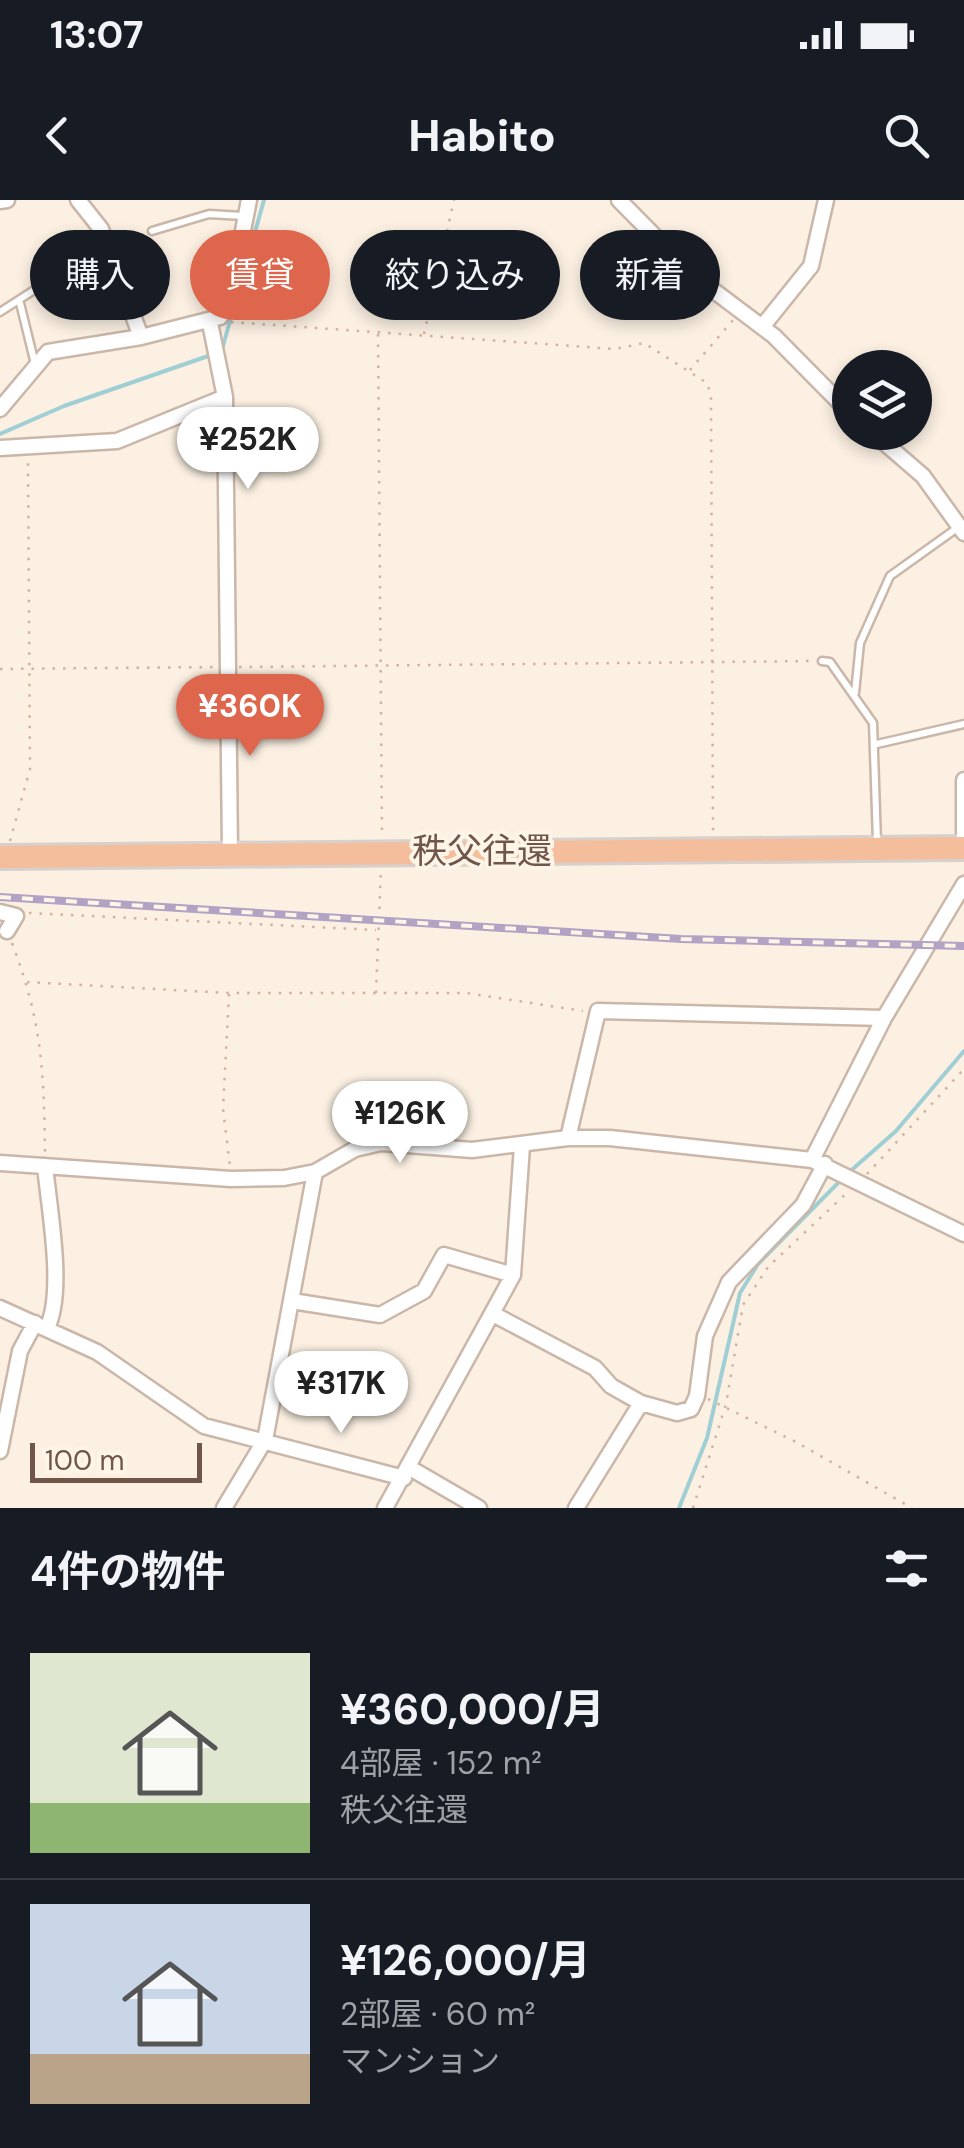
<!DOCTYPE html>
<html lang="ja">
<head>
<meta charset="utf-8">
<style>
  body { margin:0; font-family:"DM Sans","Noto Sans JP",sans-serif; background:#20242c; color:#f1f3f6; height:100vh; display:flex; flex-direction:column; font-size:38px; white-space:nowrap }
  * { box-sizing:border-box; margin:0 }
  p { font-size:32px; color:#9ea1a6 }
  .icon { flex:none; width:55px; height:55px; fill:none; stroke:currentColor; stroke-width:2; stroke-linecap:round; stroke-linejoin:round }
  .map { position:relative; height:1308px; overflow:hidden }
  .side { display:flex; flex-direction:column; background:#171b24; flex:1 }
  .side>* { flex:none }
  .banner { position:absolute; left:30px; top:30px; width:905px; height:90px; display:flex; gap:20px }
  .fabs { position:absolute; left:832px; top:150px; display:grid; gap:20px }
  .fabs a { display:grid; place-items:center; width:100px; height:100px; border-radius:50%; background:#171b24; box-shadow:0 5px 15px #0003; font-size:50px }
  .scale { position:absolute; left:30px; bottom:25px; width:172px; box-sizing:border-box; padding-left:10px; border:5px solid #70564a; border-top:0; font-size:28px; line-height:35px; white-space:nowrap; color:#70564a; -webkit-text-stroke:8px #fef4e7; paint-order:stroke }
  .price { position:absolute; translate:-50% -85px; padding:0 22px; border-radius:35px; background:#fff; color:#222; font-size:32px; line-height:65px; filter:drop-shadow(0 2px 5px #0008) }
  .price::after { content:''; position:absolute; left:50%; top:60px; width:30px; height:22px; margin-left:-15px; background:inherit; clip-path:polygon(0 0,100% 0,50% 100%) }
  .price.selected { background:#de664d; color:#fff }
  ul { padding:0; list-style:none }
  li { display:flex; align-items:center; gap:30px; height:250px; padding:0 30px }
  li+li { border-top:2px solid #363941 }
  li span { display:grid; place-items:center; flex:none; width:280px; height:200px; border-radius:0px; color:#555 }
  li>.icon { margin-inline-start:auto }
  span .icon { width:120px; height:120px; fill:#fffc; stroke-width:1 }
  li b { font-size:42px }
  h2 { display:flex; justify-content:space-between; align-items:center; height:120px; padding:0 30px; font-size:42px }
  .tag { padding:0 35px; border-radius:45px; background:#171b24; box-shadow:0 5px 15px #0003; font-size:35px; line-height:90px }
  .tag.selected { background:#de664d; color:#fff }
  .status { display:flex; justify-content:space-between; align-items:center; height:70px; padding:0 50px; background:#171b24; direction:ltr }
  .status svg { height:28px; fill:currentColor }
  header { display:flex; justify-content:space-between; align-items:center; height:130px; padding:0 30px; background:#171b24; font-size:45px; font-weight:800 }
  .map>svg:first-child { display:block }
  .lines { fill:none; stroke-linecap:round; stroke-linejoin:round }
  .stream { stroke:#9fced4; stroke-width:4 }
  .service-casing { stroke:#cab7a9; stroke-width:11 }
  .minor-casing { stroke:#cab7a9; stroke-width:19 }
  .trunk-casing { stroke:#d7d0cc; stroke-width:28 }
  .path { stroke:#d3b09f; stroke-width:2.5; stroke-dasharray:2.5 8; stroke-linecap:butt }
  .service { stroke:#fff; stroke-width:6 }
  .minor { stroke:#fff; stroke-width:14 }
  .trunk { stroke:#f4be9c; stroke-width:22 }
  .rail-casing { stroke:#b2a2c3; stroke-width:8 }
  .rail { stroke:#fef4e7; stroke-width:4; stroke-dasharray:11; stroke-linecap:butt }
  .labels { text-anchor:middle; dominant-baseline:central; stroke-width:8; stroke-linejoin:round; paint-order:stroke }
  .street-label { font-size:35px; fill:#70564a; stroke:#fef4e7 }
</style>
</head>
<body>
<div class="status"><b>13:07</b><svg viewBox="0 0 49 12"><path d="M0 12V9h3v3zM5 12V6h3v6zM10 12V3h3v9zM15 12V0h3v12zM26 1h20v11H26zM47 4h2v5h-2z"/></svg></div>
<header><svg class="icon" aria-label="back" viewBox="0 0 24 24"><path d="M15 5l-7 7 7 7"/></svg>Habito<svg class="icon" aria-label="search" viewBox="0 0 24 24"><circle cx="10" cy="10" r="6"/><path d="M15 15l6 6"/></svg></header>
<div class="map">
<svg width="964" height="1308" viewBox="0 0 964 1308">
  <rect width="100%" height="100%" fill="#fbf0e2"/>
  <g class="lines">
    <path class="stream" d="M 218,150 L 223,146 L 264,0
      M 0,234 L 64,206 L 211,155
      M 847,974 L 896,931 L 964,851
      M 679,1308 L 707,1238 L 740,1093 L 758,1064 L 840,981"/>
    <defs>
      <path id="service" d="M 152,31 L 209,14 L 243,16
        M 20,103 L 35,164
        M 0,112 L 104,45
        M 822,461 L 830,462 L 873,523 L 877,642
        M 855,493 L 860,443 L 890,376 L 960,326
        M 877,544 L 964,524"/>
      <path id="minor" d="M 78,0 L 101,29 L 141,137
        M 619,0 L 693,75 L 774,136 L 850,213
        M 0,1 L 7,0
        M 210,123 L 225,197 L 230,652
        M 762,127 L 811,66 L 826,0
        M 0,209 L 48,152 L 141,137 L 220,117 L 230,97 L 249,0
        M 872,232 L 923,276 L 964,333
        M 0,248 L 117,241 L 225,197
        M 964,580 L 964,649
        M 0,712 L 16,716 L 7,731
        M 568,938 L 598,811 L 884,818
        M 812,960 L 884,818 L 964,684
        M 0,963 L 231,979 L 284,978 L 315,972 L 355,949 L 381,943 L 472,950 L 568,938 L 610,938 L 812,960 L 964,1034
        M 45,966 C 49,1008 65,1092 47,1128
        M 292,1101 L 380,1115 L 424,1091 L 444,1055 L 513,1075
        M 0,1108 L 97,1152 L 204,1226 L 404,1278
        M 493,1114 L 595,1168 L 611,1186 L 641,1203
        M 0,1251 L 20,1151 L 35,1123
        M 410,1268 L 479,1308
        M 224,1308 L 265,1240 L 315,972
        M 385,1308 L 513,1075 L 522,946
        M 576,1308 L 641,1203 L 677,1213 L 691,1209 L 697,1196 L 705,1136 L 729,1082 L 803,1005 L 825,964"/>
      <path id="trunk" d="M 0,657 L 964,648"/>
    </defs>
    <use href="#service" class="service-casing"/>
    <use href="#minor" class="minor-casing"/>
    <use href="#trunk" class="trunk-casing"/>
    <path class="path" d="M 231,122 L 615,149 L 644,143 L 707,183 L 711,195 L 713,631
      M 378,134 L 382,636
      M 424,134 L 454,0
      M 690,170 L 734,119
      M 239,467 L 815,461
      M 0,469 L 216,467
      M 10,641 L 30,569 L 28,261
      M 29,713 L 376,730
      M 12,743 C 42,822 44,870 45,955
      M 27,782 L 229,793 L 466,793 L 583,811
      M 376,793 L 381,669
      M 229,794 L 223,909 L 230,966
      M 867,974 L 964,869
      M 708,1199 L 796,1242 L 912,1308
      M 693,1308 L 726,1204 L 743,1105 L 768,1067 L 850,990"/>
    <use href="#service" class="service"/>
    <use href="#minor" class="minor"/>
    <use href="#trunk" class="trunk"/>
    <defs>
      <path id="rail" d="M 0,697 L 681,739 L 964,746"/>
    </defs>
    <use href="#rail" class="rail-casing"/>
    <use href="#rail" class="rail"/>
  </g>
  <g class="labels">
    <g class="street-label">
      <text x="482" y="651">秩父往還</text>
    </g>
  </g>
</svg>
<div class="fabs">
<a><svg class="icon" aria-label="layers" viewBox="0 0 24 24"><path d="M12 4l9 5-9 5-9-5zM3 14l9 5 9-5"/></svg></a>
</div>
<div class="scale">100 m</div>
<b class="price" style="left:248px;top:292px">¥252K</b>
<b class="price selected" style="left:250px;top:559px">¥360K</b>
<b class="price" style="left:400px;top:966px">¥126K</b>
<b class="price" style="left:341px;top:1236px">¥317K</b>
<div class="banner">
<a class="tag">購入</a>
<a class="tag selected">賃貸</a>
<a class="tag">絞り込み</a>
<a class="tag">新着</a>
</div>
</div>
<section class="side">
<h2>4件の物件<svg class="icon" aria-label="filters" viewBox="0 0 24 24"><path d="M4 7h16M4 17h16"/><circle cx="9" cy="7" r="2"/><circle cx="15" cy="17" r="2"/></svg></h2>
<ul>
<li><span style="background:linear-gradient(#dfe7d0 75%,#8fb573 0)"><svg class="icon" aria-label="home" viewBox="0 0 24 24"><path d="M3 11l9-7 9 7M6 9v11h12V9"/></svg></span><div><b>¥360,000/月</b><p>4部屋 · 152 m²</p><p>秩父往還</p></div></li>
<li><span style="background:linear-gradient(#c9d6e8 75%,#b9a48a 0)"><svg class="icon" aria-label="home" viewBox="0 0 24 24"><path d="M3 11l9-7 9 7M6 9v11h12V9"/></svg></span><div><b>¥126,000/月</b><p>2部屋 · 60 m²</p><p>マンション</p></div></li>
</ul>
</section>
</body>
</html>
